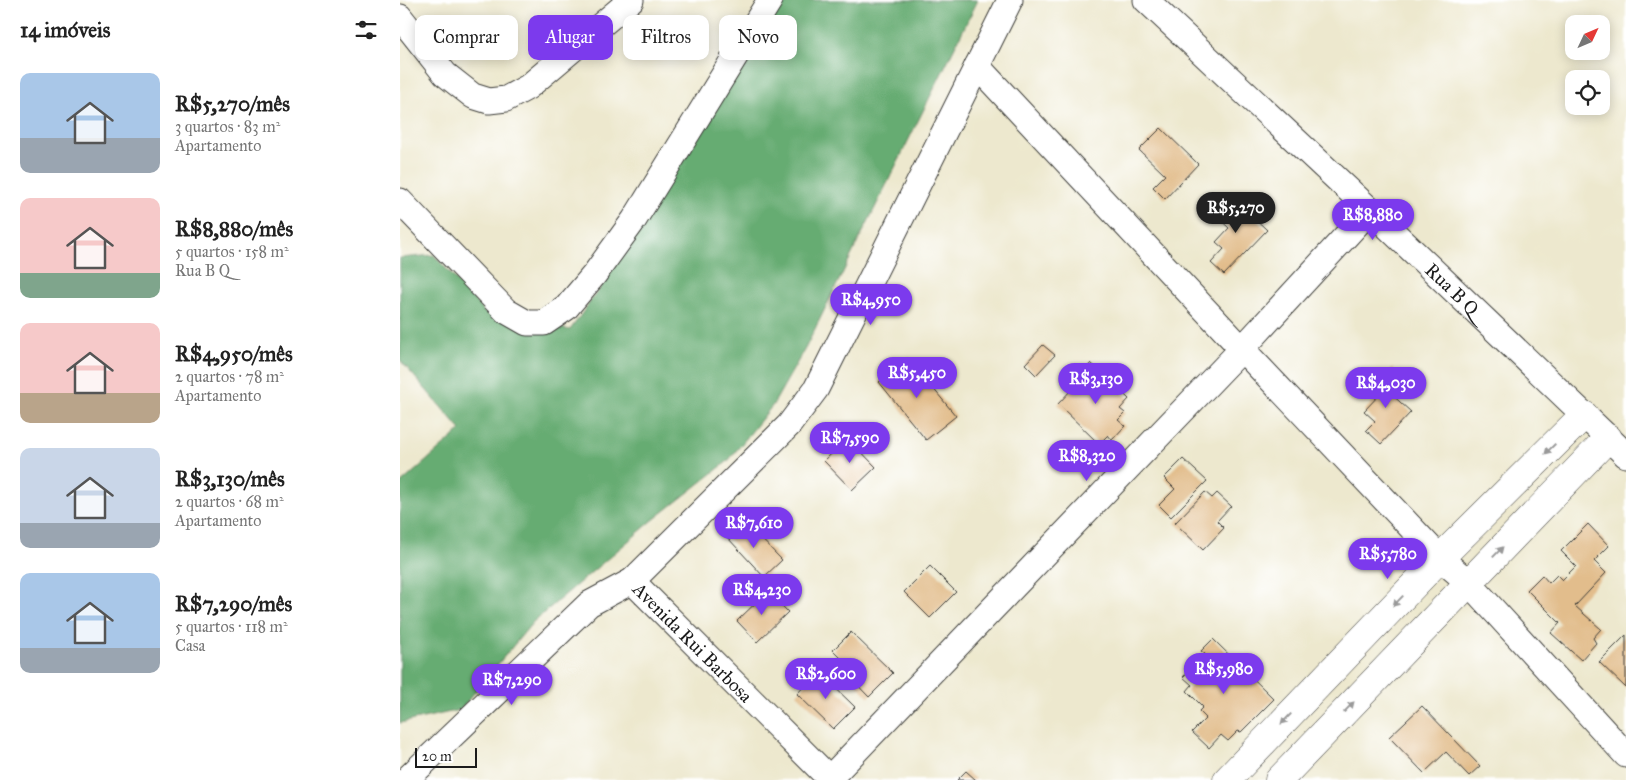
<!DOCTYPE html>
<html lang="pt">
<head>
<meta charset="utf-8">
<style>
  body { margin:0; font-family:"IM FELL Great Primer",serif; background:#f6f6f6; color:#222; height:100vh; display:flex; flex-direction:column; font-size:19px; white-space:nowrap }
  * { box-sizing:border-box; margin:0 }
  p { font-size:16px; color:#767676 }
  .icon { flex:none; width:28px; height:28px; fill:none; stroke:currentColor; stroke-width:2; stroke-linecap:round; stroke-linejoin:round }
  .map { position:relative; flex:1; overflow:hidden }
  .details { display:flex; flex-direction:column; background:#fff; width:400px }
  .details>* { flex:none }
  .guide { position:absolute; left:15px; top:15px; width:475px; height:45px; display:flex; gap:10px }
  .needle { width:32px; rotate:46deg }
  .tools { position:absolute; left:1165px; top:15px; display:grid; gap:10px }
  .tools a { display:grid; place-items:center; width:45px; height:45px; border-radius:10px; background:#fff; box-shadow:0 2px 12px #0003; font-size:25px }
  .scale { position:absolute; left:15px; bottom:12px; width:62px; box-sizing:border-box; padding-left:5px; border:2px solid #1c1c1c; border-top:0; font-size:14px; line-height:18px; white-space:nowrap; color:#1c1c1c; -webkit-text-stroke:4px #fff; paint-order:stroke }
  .price { position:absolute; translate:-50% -42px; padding:0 11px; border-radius:18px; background:#7c3aed; color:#fff; font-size:16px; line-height:32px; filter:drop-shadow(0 1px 2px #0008) }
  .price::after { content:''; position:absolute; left:50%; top:30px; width:15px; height:11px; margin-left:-8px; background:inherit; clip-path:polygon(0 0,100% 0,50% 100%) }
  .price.selected { background:#222; color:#fff }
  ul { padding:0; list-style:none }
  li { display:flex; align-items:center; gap:15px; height:125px; padding:0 20px }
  li span { display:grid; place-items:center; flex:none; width:140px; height:100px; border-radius:10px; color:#555 }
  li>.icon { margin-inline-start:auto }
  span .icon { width:60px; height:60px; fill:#fffc; stroke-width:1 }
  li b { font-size:21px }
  h2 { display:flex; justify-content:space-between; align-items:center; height:60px; padding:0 20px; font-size:21px }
  .tag { padding:0 18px; border-radius:10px; background:#fff; box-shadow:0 2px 12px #0003; font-size:18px; line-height:45px }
  .tag.selected { background:#7c3aed; color:#fff }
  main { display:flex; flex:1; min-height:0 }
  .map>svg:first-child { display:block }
  .forest { fill:#66ac72; stroke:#416447 }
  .building { fill:#e2bd8c }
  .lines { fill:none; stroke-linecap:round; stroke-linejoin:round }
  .street-casing { stroke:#3b3b37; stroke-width:27 }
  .secondary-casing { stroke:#3b3b37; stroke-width:29 }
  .street { stroke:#fff; stroke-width:25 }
  .secondary { stroke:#fff; stroke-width:28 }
  .oneway { fill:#999 }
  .labels { text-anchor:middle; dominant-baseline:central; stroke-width:4.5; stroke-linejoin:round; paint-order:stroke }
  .street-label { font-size:19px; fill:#1c1c1c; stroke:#fff }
</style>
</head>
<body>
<main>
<section class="details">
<h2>14 imóveis<svg class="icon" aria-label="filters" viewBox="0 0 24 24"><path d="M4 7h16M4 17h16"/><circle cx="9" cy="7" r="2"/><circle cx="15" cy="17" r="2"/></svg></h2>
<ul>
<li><span style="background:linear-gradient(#a9c7e8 65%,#9aa5b1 0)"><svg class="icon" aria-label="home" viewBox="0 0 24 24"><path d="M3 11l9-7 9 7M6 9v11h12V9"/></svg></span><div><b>R$5,270/mês</b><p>3 quartos · 83 m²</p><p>Apartamento</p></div></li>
<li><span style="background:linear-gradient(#f6c9c9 75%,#7fa58c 0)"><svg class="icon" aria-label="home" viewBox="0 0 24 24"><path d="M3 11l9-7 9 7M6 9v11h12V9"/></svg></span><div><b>R$8,880/mês</b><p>5 quartos · 158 m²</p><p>Rua B Q</p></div></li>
<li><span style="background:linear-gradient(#f6c9c9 70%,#b9a48a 0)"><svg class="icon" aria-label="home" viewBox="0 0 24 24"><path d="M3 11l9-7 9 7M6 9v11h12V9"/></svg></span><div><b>R$4,950/mês</b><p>2 quartos · 78 m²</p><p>Apartamento</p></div></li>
<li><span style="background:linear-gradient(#c9d6e8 75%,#9aa5b1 0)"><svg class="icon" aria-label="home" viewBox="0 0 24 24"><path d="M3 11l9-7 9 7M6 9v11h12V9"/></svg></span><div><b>R$3,130/mês</b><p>2 quartos · 68 m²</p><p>Apartamento</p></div></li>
<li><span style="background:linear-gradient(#a9c7e8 75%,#9aa5b1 0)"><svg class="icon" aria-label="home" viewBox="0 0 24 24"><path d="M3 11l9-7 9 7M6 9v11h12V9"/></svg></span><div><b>R$7,290/mês</b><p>5 quartos · 118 m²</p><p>Casa</p></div></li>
</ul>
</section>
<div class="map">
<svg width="1226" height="780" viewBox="0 0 1226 780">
  <rect width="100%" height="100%" fill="#fff"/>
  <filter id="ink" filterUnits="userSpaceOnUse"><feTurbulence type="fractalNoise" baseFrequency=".02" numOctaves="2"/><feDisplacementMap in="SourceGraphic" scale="10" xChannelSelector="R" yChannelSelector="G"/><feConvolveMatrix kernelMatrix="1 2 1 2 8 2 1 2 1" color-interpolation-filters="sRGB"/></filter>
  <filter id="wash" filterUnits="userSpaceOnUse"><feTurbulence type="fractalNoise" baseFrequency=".0096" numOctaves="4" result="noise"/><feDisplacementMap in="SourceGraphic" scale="20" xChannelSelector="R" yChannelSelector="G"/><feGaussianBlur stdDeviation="1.12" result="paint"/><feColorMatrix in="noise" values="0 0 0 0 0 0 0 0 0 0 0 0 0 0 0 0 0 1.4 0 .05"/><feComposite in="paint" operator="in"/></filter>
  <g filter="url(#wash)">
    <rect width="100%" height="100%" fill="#ede8ce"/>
    <path class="forest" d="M 380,0 L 578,0 L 406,347 L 373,405 L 328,461 L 252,521 L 133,622 L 60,710 L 0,723 L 0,484 L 61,430 L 0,360 L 0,258 L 34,255 L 86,313 L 170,330 L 207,278 Z"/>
    <g id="blocks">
      <path class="building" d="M 761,128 L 798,164 L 765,199 L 753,187 L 765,175 L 739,150 Z
        M 831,196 L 867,230 L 824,275 L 811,263 L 824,249 L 816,242 L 829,228 L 814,214 Z
        M 643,345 L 655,355 L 636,375 L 625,364 Z
        M 508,358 L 556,416 L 526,440 L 479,382 Z
        M 691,363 L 729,399 L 720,409 L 725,413 L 718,420 L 725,426 L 712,440 L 708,435 L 699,444 L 658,404 L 688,372 L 685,370 Z
        M 992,368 L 1002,378 L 989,392 L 1011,412 L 981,444 L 966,430 L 975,421 L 964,411 L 981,393 L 974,386 Z
        M 448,438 L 476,467 L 452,490 L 424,461 Z
        M 783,459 L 807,481 L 771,517 L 759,505 L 775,489 L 764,478 Z
        M 805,492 L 812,498 L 817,493 L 831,506 L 817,521 L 824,528 L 803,550 L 775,523 Z
        M 344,521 L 382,560 L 364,577 L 327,537 Z
        M 1188,524 L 1209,546 L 1194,561 L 1206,573 L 1175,606 L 1201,629 L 1193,638 L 1196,643 L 1181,660 L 1151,633 L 1160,623 L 1127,590 L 1142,575 L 1149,583 L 1157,575 L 1162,580 L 1176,566 L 1161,551 Z
        M 530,566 L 556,592 L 530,618 L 504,592 Z
        M 368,591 L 388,612 L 357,642 L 337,621 Z
        M 451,632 L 493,673 L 469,697 L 447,674 L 452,669 L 433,650 Z
        M 1226,635 L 1226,688 L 1199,662 Z
        M 813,639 L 874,699 L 841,732 L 838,731 L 828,741 L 821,735 L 809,748 L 792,732 L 806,718 L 799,711 L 803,707 L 787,691 L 792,685 L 783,677 L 805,654 L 801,651 Z
        M 418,671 L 455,707 L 433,729 L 397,694 Z
        M 1022,706 L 1080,766 L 1069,776 L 1046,752 L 1024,773 L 989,737 Z
        M 566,771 L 576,780 L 557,780 Z"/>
    </g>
  </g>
  <g filter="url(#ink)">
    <use href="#blocks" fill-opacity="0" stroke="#3b3b37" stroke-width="1"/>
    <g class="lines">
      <defs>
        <g id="street">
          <path id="s1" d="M 746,0 L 970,210 L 1226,455"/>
          <path d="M 0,17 L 45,74 L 73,96 L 89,101 L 106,99 L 128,87 L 231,0"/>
          <path d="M 577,66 L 842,349 L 1040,558 L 1068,582 L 1226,755"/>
          <path d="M 0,201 L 106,311 L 127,323 L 144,323 L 166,308 L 194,275 L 234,220 L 370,0"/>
          <path d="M 232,581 L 389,425 L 416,389 L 610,0"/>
          <path id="s2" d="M 6,780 L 189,604 L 232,581 L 431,780"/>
          <path d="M 428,780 L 842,349 L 970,210"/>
        </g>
        <path id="secondary" d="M 827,780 L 1040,558 L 1184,415
          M 879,780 L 1208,438"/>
      </defs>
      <use href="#street" class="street-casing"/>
      <use href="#secondary" class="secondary-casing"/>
      <use href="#street" class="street"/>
      <use href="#secondary" class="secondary"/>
    </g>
    <defs><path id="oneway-solid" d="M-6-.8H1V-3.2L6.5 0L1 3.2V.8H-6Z" transform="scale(1.25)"/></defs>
    <g class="oneway">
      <use href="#oneway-solid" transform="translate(1150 449) rotate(135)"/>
      <use href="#oneway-solid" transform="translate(1098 552) rotate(-46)"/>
      <use href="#oneway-solid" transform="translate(998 601) rotate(134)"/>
      <use href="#oneway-solid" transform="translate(949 707) rotate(-46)"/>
      <use href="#oneway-solid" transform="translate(886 719) rotate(134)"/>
    </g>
  </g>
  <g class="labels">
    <g class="street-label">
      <text stroke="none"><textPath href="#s1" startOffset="421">Rua B Q</textPath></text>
      <text stroke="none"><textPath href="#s2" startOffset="389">Avenida Rui Barbosa</textPath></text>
    </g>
  </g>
</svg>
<div class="tools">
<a><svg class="needle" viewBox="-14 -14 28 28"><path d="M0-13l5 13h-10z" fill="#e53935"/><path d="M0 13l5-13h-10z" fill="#767676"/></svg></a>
<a><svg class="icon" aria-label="locate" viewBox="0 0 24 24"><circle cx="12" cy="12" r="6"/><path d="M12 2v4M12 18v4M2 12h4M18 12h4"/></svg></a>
</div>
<div class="scale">20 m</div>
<b class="price selected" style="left:836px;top:234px">R$5,270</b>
<b class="price" style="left:973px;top:241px">R$8,880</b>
<b class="price" style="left:471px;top:326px">R$4,950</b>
<b class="price" style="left:517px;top:399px">R$5,450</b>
<b class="price" style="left:696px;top:405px">R$3,130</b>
<b class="price" style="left:986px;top:409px">R$4,030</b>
<b class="price" style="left:450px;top:464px">R$7,590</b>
<b class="price" style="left:687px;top:482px">R$8,320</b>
<b class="price" style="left:354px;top:549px">R$7,610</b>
<b class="price" style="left:988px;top:580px">R$5,780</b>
<b class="price" style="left:362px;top:616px">R$4,230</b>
<b class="price" style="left:824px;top:695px">R$5,980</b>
<b class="price" style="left:426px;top:700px">R$2,600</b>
<b class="price" style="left:112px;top:706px">R$7,290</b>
<div class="guide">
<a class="tag">Comprar</a>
<a class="tag selected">Alugar</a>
<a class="tag">Filtros</a>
<a class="tag">Novo</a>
</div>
</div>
</main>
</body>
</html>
